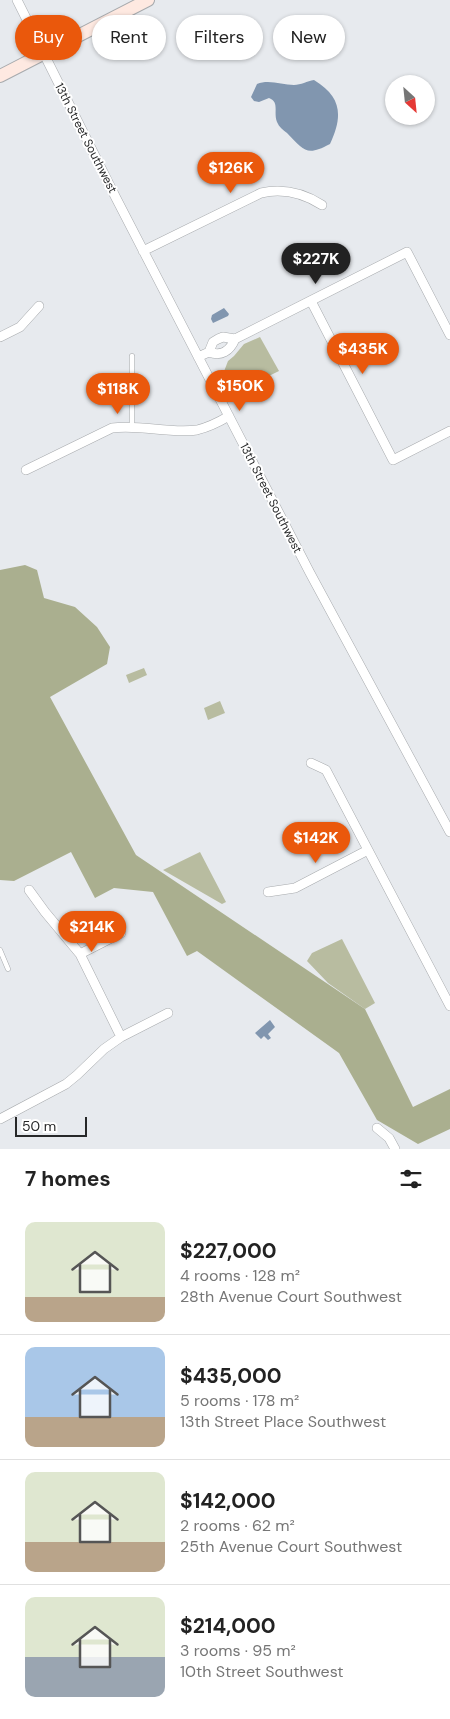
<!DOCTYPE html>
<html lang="en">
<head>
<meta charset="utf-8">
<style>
  body { margin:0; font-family:"DM Sans",sans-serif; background:#f2f2f2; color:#222; height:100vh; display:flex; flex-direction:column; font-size:19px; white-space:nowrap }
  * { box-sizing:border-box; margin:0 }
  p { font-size:16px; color:#767676 }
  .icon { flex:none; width:28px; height:28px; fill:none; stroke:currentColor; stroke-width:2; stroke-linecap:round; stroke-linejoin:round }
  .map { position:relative; height:1149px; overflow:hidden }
  .details { display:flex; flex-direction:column; background:#fff; flex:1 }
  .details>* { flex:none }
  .hud { position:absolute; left:15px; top:15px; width:420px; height:45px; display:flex; gap:10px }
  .needle { width:32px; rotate:153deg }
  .fabs { position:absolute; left:385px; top:75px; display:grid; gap:10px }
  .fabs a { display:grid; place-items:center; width:50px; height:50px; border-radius:50%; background:#fff; box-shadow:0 1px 4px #0004; font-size:25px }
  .scale { position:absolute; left:15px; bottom:12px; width:72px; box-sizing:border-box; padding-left:5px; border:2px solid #272829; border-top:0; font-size:14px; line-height:18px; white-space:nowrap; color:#272829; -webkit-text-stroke:4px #fff; paint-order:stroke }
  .price { position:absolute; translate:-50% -42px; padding:0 11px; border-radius:18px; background:#ea580c; color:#fff; font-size:16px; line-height:32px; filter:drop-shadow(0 1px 2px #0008) }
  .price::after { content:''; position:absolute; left:50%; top:30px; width:15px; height:11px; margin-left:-8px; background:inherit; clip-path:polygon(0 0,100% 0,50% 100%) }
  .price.current { background:#222; color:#fff }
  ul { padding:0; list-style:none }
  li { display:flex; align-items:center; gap:15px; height:125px; padding:0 25px }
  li+li { border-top:1px solid #e0e0e0 }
  li span { display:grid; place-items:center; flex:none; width:140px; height:100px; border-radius:10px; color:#555 }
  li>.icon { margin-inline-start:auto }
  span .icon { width:60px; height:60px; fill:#fffc; stroke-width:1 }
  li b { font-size:21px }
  h2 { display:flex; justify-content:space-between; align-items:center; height:60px; padding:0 25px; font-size:21px }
  .pill { padding:0 18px; border-radius:22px; background:#fff; box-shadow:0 1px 4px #0004; font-size:18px; line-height:45px }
  .pill.current { background:#ea580c; color:#fff }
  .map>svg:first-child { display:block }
  .green { fill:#b8bca0 }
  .forest { fill:#aaaf8f }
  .water { fill:#8196af }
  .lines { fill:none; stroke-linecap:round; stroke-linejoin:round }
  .lane-casing { stroke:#a7aaad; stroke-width:5.5 }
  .street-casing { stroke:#a7aaad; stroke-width:10 }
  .secondary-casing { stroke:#a7aaad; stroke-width:14 }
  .lane { stroke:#fff; stroke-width:4.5 }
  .street { stroke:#fff; stroke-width:9 }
  .secondary { stroke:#fee9e1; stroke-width:12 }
  .labels { text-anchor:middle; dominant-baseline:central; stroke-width:4; stroke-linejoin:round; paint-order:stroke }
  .street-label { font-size:12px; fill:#272829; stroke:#fff }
</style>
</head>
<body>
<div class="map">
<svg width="450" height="1149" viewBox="0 0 450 1149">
  <rect width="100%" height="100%" fill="#e7eaee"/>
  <path class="green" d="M 260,337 L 279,371 L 234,393 L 223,374 L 228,361 L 234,356 L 244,344 Z
    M 144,668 L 147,675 L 129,683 L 126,675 Z
    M 220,701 L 225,713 L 208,720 L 204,708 Z
    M 200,852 L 226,902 L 222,904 L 163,870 Z
    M 342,939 L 375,1003 L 365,1009 L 328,983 L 307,961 L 312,953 Z"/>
  <path class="forest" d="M 25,565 L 37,570 L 44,598 L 75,607 L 97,627 L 110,647 L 107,664 L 50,697 L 136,855 L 365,1009 L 413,1107 L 450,1089 L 450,1129 L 418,1144 L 377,1120 L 339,1053 L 197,951 L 187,956 L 153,892 L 114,888 L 95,898 L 71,852 L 14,881 L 0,880 L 0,570 Z"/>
  <path class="water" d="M 314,80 C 342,97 343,116 330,144 C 306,157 304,150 287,133 C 283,130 279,127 277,122 C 273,112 280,102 269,98 L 259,102 L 254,101 L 251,97 L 257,84 C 269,79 282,85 294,85 C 301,85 307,81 314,80 Z
    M 224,308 L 229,314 L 228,316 L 213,323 L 211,319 L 212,315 Z
    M 270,1020 L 275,1027 L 268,1034 L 271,1038 L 268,1040 L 264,1036 L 261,1039 L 255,1033 Z"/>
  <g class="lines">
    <defs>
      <path id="lane" d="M 132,356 L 132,426
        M 0,950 L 8,969"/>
      <path id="street" d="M 17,0 L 116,198 L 310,573 L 450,832
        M 143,251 L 261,193 C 283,188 303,193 322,205
        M 311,301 L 393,460 L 450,431
        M 0,337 L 20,327 L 39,306
        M 209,352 C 221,357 230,351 235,339
        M 198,357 L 209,352 L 213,342 L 218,339 L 223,337 L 235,339 L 407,252 L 450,335
        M 26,470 L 112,428 C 140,424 169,434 197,430 C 209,427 219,422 229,416
        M 311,763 L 326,770 L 450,1006
        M 29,890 L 45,912 L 80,954 L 121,1037
        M 268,892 L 295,888 L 368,850
        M 80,954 L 121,933
        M 0,1119 L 66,1084 L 77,1075 L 104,1049 L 121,1037 L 168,1013
        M 377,1128 L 389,1138 L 395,1149"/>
      <path id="secondary" d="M 0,76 L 148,0"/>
    </defs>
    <use href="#lane" class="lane-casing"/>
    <use href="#street" class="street-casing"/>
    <use href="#secondary" class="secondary-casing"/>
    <use href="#lane" class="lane"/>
    <use href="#street" class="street"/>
    <use href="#secondary" class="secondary"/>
  </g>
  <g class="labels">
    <g class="street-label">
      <text transform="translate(86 138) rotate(63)">13th Street Southwest</text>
      <text transform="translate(271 498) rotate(63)">13th Street Southwest</text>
    </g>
  </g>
</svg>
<div class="fabs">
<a><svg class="needle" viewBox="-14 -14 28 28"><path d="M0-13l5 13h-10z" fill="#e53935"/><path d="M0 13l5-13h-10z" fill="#767676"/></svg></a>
</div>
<div class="scale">50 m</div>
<b class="price" style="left:231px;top:194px">$126K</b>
<b class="price current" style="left:316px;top:285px">$227K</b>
<b class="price" style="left:363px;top:375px">$435K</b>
<b class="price" style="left:240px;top:412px">$150K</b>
<b class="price" style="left:118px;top:415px">$118K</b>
<b class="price" style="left:316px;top:864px">$142K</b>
<b class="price" style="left:92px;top:953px">$214K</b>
<div class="hud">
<a class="pill current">Buy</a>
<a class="pill">Rent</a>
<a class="pill">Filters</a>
<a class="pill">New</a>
</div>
</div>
<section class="details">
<h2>7 homes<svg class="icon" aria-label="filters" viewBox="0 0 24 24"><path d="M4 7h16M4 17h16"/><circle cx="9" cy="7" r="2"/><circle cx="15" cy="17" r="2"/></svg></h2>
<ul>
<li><span style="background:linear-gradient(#dfe7d0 75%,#b9a48a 0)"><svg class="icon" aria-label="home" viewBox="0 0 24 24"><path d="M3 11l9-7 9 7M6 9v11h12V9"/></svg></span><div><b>$227,000</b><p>4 rooms · 128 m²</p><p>28th Avenue Court Southwest</p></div></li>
<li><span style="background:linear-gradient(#a9c7e8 70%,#b9a48a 0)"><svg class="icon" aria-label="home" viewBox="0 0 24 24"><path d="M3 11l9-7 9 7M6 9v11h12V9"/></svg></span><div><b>$435,000</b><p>5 rooms · 178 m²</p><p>13th Street Place Southwest</p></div></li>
<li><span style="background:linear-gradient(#dfe7d0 70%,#b9a48a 0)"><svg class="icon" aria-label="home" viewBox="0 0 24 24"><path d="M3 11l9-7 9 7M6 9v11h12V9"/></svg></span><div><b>$142,000</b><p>2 rooms · 62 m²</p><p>25th Avenue Court Southwest</p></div></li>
<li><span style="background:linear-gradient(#dfe7d0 60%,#9aa5b1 0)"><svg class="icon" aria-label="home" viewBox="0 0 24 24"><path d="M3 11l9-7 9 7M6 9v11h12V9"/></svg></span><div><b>$214,000</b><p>3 rooms · 95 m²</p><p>10th Street Southwest</p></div></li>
</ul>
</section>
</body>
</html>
